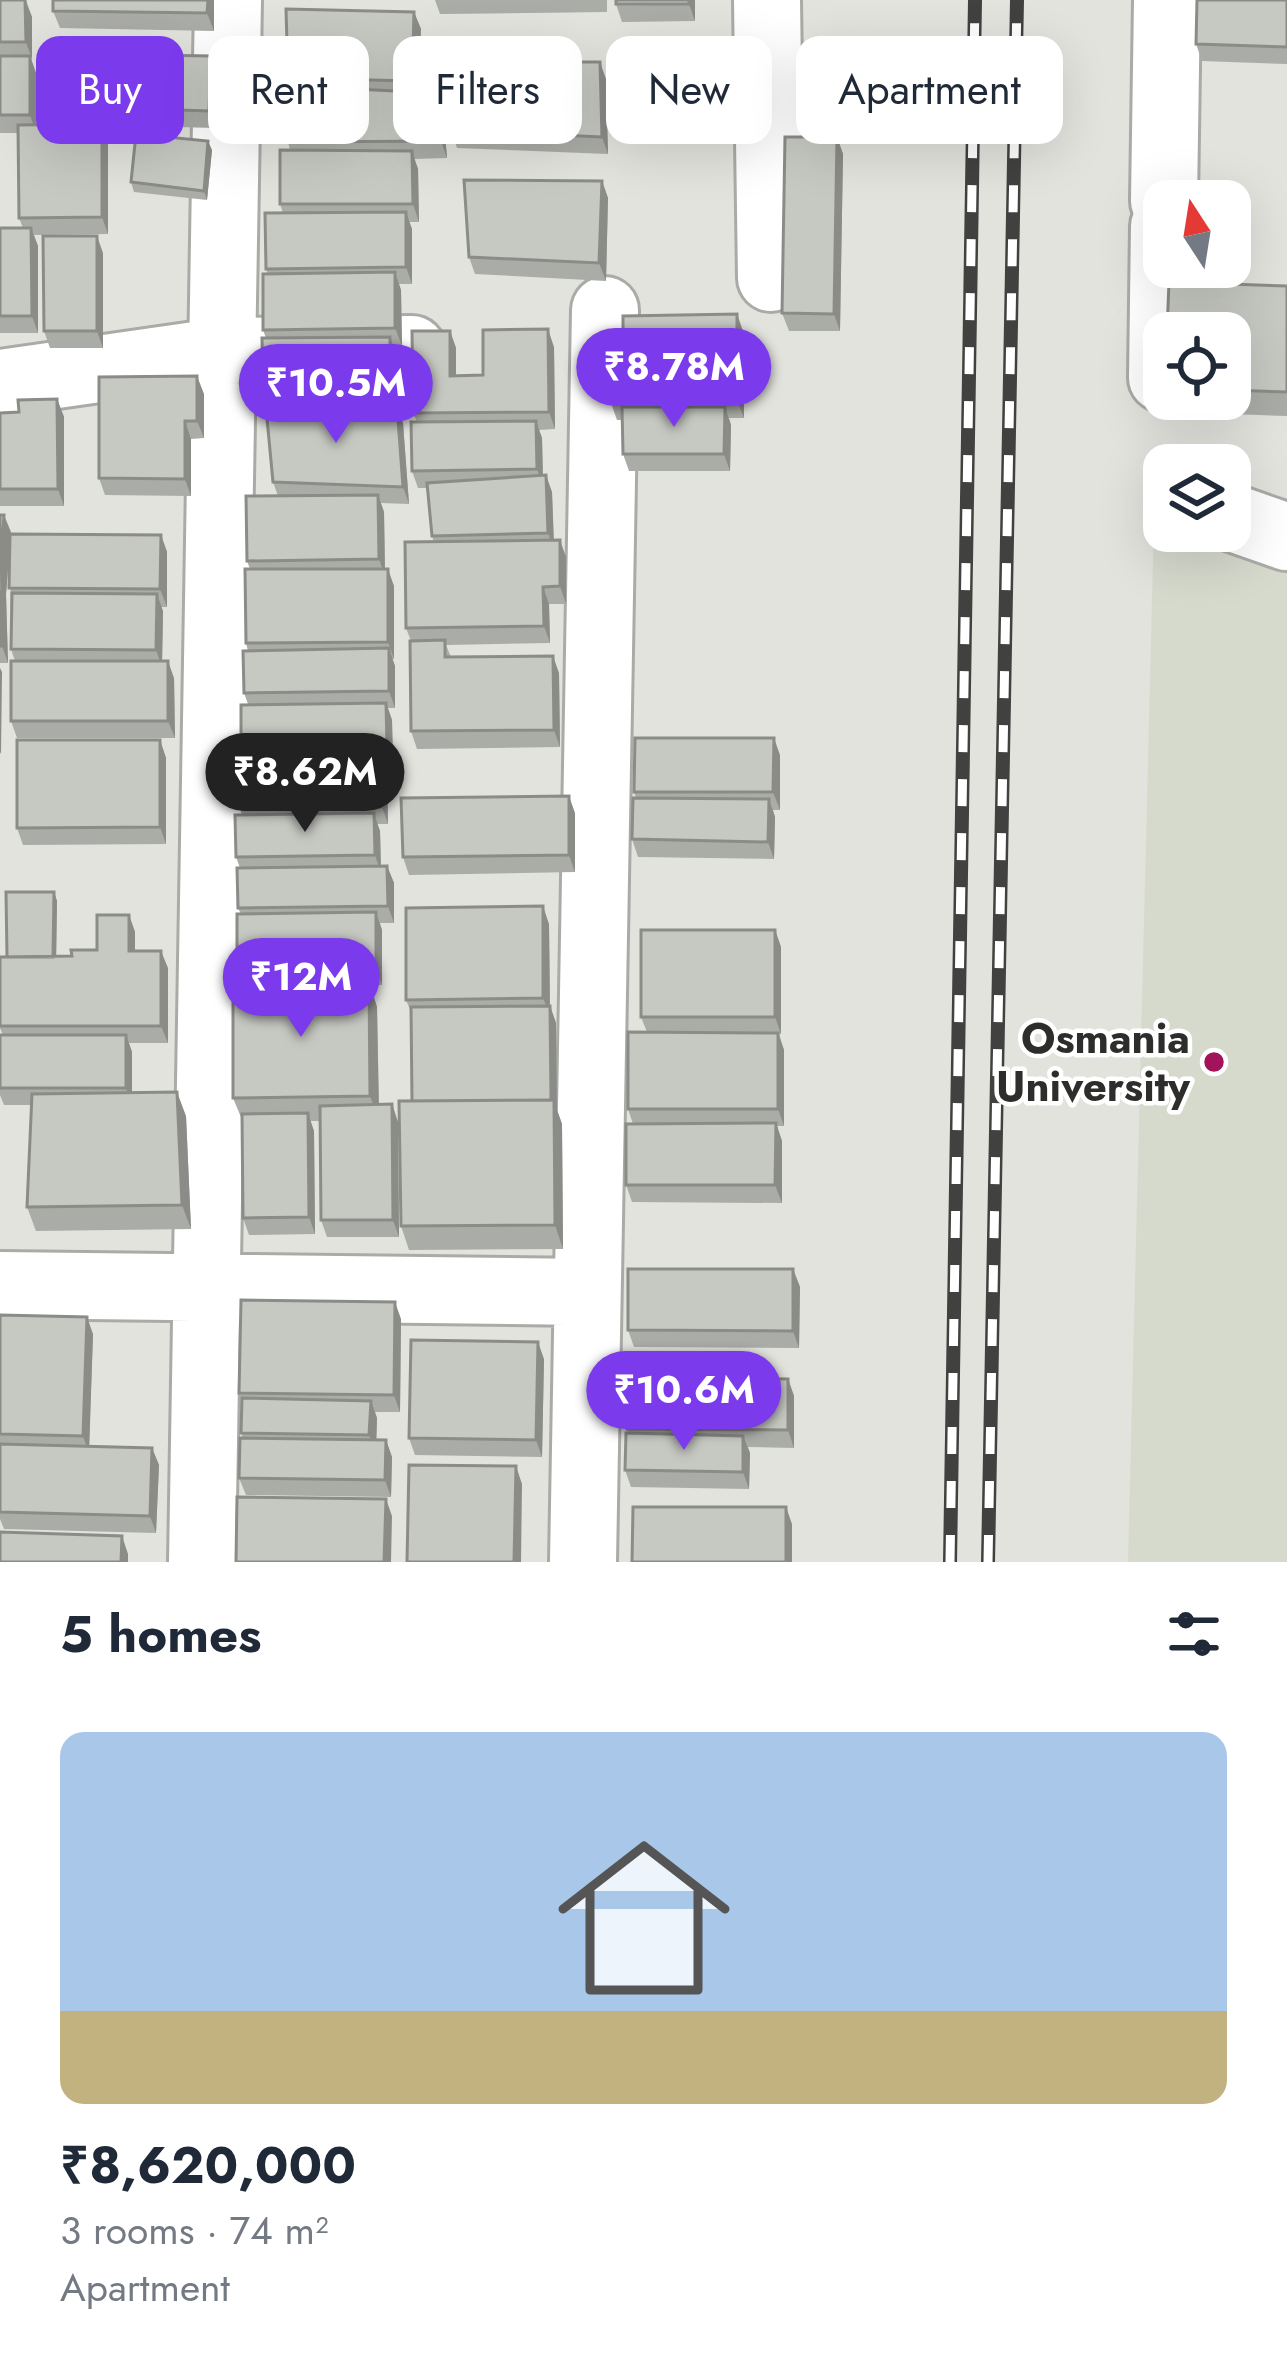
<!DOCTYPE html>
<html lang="en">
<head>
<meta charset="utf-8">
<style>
  body { margin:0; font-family:Jost,sans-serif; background:#f6f6f7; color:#1f2937; height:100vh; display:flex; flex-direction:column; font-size:45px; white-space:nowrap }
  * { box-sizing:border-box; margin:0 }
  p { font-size:39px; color:#747a83 }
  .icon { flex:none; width:66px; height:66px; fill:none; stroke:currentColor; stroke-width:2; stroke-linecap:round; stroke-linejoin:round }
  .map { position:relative; height:1562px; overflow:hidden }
  .panel { display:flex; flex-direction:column; background:#fff; flex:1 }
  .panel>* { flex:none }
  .banner { position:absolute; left:36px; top:36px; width:1215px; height:108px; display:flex; gap:24px }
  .needle { width:78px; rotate:348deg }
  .buttons { position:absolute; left:1143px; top:180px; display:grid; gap:24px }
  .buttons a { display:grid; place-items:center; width:108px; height:108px; border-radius:24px; background:#fff; box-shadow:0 12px 48px #0002; font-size:60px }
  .price { position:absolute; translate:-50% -102px; padding:0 27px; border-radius:42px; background:#7c3aed; color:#fff; font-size:39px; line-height:78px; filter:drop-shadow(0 3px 6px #0008) }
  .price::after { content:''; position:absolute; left:50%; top:72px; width:36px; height:27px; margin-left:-18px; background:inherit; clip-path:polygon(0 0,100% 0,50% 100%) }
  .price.on { background:#222; color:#fff }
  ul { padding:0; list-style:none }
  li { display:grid; align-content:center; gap:24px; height:636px; padding:0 60px }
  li+li { border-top:3px solid #e0e1e3 }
  li span { display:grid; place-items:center; height:372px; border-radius:24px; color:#555 }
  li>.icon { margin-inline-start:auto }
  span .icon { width:216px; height:216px; fill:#fffc; stroke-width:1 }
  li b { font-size:51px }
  h2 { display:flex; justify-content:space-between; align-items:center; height:144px; padding:0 60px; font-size:51px }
  .tag { padding:0 42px; border-radius:24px; background:#fff; box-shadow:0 12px 48px #0002; font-size:42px; line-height:108px }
  .tag.on { background:#7c3aed; color:#fff }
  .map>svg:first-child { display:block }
  .built { fill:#d6dacd }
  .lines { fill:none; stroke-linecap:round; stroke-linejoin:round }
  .minor-casing { stroke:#aaaba6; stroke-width:72 }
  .minor { stroke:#fff; stroke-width:66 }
  .rail-casing { stroke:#414240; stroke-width:14 }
  .rail { stroke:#fff; stroke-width:9; stroke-dasharray:27; stroke-linecap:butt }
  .wall { fill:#aaaca7 }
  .shaded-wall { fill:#8b8c88 }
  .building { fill:#c6c8c2; stroke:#8b8c88; stroke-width:3 }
  .poi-dot { fill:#a21359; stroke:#fff; stroke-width:4.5 }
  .labels { text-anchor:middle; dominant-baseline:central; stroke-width:9; stroke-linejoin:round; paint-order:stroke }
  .poi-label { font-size:42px; font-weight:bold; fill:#2d2e2c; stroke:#fff; text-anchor:end }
</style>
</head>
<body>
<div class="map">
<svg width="1287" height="1562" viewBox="0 0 1287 1562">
  <rect width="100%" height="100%" fill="#e2e3dd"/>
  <path class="built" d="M 1154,519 L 1164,522 L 1164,531 L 1192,531 L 1287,561 L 1287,1562 L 1128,1562 Z"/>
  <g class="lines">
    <defs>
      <path id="minor" d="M 767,0 L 771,278
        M 1164,201 L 1167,0
        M 1162,378 L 1164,226
        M 0,383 L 224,351 L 412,349
        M 1230,517 L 1287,537
        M 0,1285 L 587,1292
        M 202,1562 L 228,0
        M 583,1562 L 605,310"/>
    </defs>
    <use href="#minor" class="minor-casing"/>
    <use href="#minor" class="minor"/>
    <defs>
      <path id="rail" d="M 950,1562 L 975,0
        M 988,1562 L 1017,0"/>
    </defs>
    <use href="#rail" class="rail-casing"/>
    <use href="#rail" class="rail"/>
  </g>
  <path class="wall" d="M 0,0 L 26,0 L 32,17 L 31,59 L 36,73 L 36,125 L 96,124 L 90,107 L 211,56 L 217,73 L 215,128 L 102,125 L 108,142 L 108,234 L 34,235 L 38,246 L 38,333 L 0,333 L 0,228 L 23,228 L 19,218 L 18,133 L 0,133 Z
    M 214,0 L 214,31 L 60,28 L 53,11 Z
    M 435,0 L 607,0 L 607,12 L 440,14 Z
    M 695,0 L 695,21 L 622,22 L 616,4 Z
    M 1287,0 L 1287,64 L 1202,61 L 1196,44 Z
    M 414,12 L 421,29 L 418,92 L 437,93 L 443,110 L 447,158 L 414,159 L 418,169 L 419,222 L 409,222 L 412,229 L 412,284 L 399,284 L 401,290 L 402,346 L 393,346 L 396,354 L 397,406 L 269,407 L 263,390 L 266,338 L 263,330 L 268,274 L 266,269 L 283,213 L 280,204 L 290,150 L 288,142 L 291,86 L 288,78 Z
    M 606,79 L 608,154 L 457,148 L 451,130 Z
    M 837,137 L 843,154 L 840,331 L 789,331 L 782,313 Z
    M 212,150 L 207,200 L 134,192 L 131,182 Z
    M 602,181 L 608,198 L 606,281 L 475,274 L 469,257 Z
    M 103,253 L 103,348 L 50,348 L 44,331 Z
    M 1287,286 L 1287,416 L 1174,412 L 1169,399 L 1230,399 L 1230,333 Z
    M 450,331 L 456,348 L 456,376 L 483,375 L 554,347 L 555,429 L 539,430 L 542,438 L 543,475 L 552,492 L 554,540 L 566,557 L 566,604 L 549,604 L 550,643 L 446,645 L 451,657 L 559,673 L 560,747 L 417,749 L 411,731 L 411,641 L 406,628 L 434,542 L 432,536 L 428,488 L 418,488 L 412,471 L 417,422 L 413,413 Z
    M 743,331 L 744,418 L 729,418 L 731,425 L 730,471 L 629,471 L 623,454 L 622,420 L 617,420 L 611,403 Z
    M 204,394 L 204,438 L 191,439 L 191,496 L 105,495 L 99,478 Z
    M 57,399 L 64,417 L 64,506 L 0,506 L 0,413 L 19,412 Z
    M 403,423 L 409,504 L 381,503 L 384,512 L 385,569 L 394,586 L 394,659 L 392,659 L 395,666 L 395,708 L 388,708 L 392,720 L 393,763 L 386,763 L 388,824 L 377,824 L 380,831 L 381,866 L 387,866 L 394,883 L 394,923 L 380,923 L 382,930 L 382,985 L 370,985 L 377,1007 L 379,1105 L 392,1104 L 398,1122 L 399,1237 L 327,1237 L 321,1220 L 320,1121 L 310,1121 L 314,1131 L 315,1234 L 249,1235 L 243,1218 L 243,1122 L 233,1098 L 242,984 L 237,969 L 241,914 L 238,908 L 240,868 L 236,857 L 242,815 L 239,807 L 241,748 L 248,704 L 244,693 L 248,651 L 246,643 L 250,569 L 247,561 L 278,496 L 273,482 Z
    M 0,515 L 11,534 L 161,535 L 167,552 L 167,607 L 161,607 L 163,611 L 162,661 L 174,678 L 175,738 L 17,738 L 11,721 L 15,661 L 11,649 L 10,539 L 6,594 L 8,663 L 0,663 Z
    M 160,740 L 166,758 L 166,844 L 23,845 L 17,828 Z
    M 780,755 L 780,810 L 773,810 L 775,817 L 774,859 L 638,857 L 632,839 L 636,798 L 634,792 Z
    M 575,813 L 575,872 L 409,875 L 403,857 Z
    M 54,892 L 57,901 L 56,956 L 72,956 L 97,950 L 129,915 L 135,932 L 135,951 L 168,968 L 168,1043 L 129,1043 L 132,1052 L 132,1093 L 186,1116 L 191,1229 L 36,1231 L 27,1207 L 31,1105 L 4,1105 L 0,1095 L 0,1035 L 3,1035 L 0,1028 L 0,957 L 7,957 Z
    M 549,924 L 550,1006 L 556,1023 L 557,1110 L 562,1124 L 563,1249 L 409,1250 L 401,1226 L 412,1101 L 411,1012 L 406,1000 Z
    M 775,930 L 781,947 L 781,1034 L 779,1034 L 784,1050 L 784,1126 L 777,1126 L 782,1141 L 782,1203 L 632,1202 L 626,1185 L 633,1124 L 628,1109 L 647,1032 L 641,1017 Z
    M 793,1269 L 800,1287 L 799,1348 L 634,1347 L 628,1330 Z
    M 0,1315 L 93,1334 L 89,1446 L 152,1448 L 159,1465 L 156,1533 L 4,1529 L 0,1519 Z
    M 401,1319 L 400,1412 L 375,1412 L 377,1418 L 376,1440 L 386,1440 L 392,1457 L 391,1497 L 246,1495 L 239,1478 L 243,1438 L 241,1433 L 242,1401 L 239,1393 Z
    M 544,1359 L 542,1457 L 415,1455 L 409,1438 Z
    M 788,1379 L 794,1396 L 794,1448 L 748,1447 L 750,1453 L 749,1489 L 631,1487 L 625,1470 L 628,1433 L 627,1429 Z"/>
  <path class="shaded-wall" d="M 25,0 L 32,17 L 32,59 L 26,42 Z
    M 208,0 L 214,0 L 214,31 L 207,13 Z
    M 689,0 L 695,0 L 695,21 L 689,4 Z
    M 414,12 L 421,29 L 418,99 L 412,81 Z
    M 30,56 L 36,73 L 36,132 L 30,115 Z
    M 211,56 L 217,73 L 215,128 L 209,111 Z
    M 600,62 L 606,79 L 608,154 L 602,137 Z
    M 437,93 L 443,110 L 447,158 L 441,141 Z
    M 102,124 L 108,142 L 108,234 L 102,217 Z
    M 837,137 L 843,154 L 840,331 L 834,314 Z
    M 208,141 L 212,150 L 207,200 L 204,191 Z
    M 412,151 L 418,169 L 419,222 L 413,204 Z
    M 602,181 L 608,198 L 606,281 L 599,263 Z
    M 406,212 L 412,229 L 412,284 L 406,267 Z
    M 31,228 L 38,246 L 38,333 L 32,316 Z
    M 97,236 L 103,253 L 103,348 L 97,331 Z
    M 395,272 L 401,290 L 402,346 L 395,328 Z
    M 737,314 L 743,331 L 744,418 L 737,401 Z
    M 548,329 L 554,347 L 555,429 L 549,412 Z
    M 450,331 L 456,348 L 456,393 L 450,376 Z
    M 390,337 L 396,354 L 397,406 L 390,389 Z
    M 197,376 L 204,394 L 204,438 L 197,421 Z
    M 57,399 L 64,417 L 64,506 L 58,489 Z
    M 397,406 L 403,423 L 409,504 L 403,487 Z
    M 725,407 L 731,425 L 730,471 L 724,454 Z
    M 185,421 L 191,439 L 191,496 L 185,479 Z
    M 536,421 L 542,438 L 543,486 L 537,469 Z
    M 546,475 L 552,492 L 554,550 L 548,533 Z
    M 378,495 L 384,512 L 385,576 L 379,559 Z
    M 4,515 L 11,532 L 6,594 L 8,663 L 2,646 L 0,572 Z
    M 161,535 L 167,552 L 167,607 L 160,589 Z
    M 560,540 L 566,557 L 566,604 L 560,586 Z
    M 388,569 L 394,586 L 394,659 L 388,642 Z
    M 543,587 L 549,604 L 550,643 L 544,626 Z
    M 157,594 L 163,611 L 162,667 L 156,650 Z
    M 389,648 L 395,666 L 395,708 L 389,691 Z
    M 553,656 L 559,673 L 560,747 L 554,730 Z
    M 168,661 L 174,678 L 175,738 L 168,721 Z
    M 0,668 L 2,672 L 1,754 L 0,752 Z
    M 386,703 L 392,720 L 393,763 L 387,745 Z
    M 774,738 L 780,755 L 780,810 L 773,792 Z
    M 160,740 L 166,758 L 166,844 L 160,827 Z
    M 381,750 L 387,767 L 388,824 L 382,807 Z
    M 569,796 L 575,813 L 575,872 L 569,855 Z
    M 769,799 L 775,817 L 774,859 L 768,842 Z
    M 374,813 L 380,831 L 381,873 L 375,855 Z
    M 387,866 L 394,883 L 394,923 L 388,906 Z
    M 54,892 L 57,901 L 56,969 L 53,960 Z
    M 543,906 L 549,924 L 550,1015 L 543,998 Z
    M 376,912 L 382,930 L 382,985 L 376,968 Z
    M 129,915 L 135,932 L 135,968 L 129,951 Z
    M 775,930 L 781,947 L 781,1034 L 775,1017 Z
    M 161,951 L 168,968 L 168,1043 L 161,1026 Z
    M 369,982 L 377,1007 L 379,1120 L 370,1096 Z
    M 550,1006 L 556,1023 L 557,1110 L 562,1124 L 563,1249 L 555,1225 Z
    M 778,1033 L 784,1050 L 784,1126 L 778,1109 Z
    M 126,1035 L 132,1052 L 132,1105 L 126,1088 Z
    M 177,1092 L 186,1116 L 191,1229 L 182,1205 Z
    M 392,1104 L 398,1122 L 399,1237 L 393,1220 Z
    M 308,1113 L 314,1131 L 315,1234 L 309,1217 Z
    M 776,1123 L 782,1141 L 782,1203 L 775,1185 Z
    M 793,1269 L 800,1287 L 799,1348 L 793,1331 Z
    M 395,1302 L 401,1319 L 400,1412 L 394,1395 Z
    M 87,1317 L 93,1334 L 89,1454 L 83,1436 Z
    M 538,1342 L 544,1359 L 542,1457 L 536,1440 Z
    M 788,1379 L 794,1396 L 794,1448 L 788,1430 Z
    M 371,1401 L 377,1418 L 376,1453 L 369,1435 Z
    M 743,1436 L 750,1453 L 749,1489 L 743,1472 Z
    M 386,1440 L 392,1457 L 391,1497 L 385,1480 Z
    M 152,1448 L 159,1465 L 156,1533 L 150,1516 Z
    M 516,1466 L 522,1484 L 521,1562 L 514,1562 Z
    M 386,1499 L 392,1516 L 391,1562 L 384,1562 Z
    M 786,1507 L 792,1524 L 792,1562 L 786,1562 Z
    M 122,1536 L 128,1554 L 128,1562 L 121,1562 Z"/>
  <path class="building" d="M 0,0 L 25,0 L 26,42 L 0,42 Z
    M 53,0 L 208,0 L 207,13 L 53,11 Z
    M 616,0 L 689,0 L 689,4 L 616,4 Z
    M 1197,0 L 1287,0 L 1287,47 L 1196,44 Z
    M 286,9 L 414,12 L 412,81 L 288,78 Z
    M 91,54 L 211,56 L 209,111 L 90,107 Z
    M 0,56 L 30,56 L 30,115 L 0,115 Z
    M 454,62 L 600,62 L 602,137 L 451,130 Z
    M 291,86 L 437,93 L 441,141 L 288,142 Z
    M 102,124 L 102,217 L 19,218 L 18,125 Z
    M 136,134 L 208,141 L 204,191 L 131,182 Z
    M 785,137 L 837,137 L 834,314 L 782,313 Z
    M 280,150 L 412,151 L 413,204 L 280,204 Z
    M 464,180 L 602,181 L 599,263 L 469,257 Z
    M 406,212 L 406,267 L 266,269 L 265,213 Z
    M 0,228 L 31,228 L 32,316 L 0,316 Z
    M 43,236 L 97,236 L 97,331 L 44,331 Z
    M 395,272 L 395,328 L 263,330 L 263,274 Z
    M 1169,282 L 1287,286 L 1287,392 L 1230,390 L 1230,333 L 1167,333 Z
    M 737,314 L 737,401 L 611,403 L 610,347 L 623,346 L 623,316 Z
    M 548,329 L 549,412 L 413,413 L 412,331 L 450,331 L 450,376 L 483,375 L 483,330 Z
    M 390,337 L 390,389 L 263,390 L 262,338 Z
    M 197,376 L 197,421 L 185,421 L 185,479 L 99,478 L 99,377 Z
    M 57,399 L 58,489 L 0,489 L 0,413 L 19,412 L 18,400 Z
    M 397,406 L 403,487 L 273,482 L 266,408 Z
    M 622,407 L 725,407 L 724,454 L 623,454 Z
    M 536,421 L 537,469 L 412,471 L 411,422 Z
    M 546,475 L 548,533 L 432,536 L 427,483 Z
    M 378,495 L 379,559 L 247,561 L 246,496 Z
    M 0,515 L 4,515 L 0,572 Z
    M 10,534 L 161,535 L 160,589 L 9,588 Z
    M 560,540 L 560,586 L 543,587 L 544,626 L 406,628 L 405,542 Z
    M 245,569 L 388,569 L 388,642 L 246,643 Z
    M 0,590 L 2,646 L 0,646 Z
    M 12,593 L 157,594 L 156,650 L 11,649 Z
    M 445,640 L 445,657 L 553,656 L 554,730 L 411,731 L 410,641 Z
    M 389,648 L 389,691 L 244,693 L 243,651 Z
    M 11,661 L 168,661 L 168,721 L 11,721 Z
    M 386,703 L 387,745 L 241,748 L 241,705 Z
    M 635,738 L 774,738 L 773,792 L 634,792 Z
    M 17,740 L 160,740 L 160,827 L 17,828 Z
    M 381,750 L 382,807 L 239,807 L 238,751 Z
    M 569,796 L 569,855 L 403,857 L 401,798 Z
    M 633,798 L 769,799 L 768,842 L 632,839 Z
    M 374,813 L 375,855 L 236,857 L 235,815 Z
    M 387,866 L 388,906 L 238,908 L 237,868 Z
    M 6,892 L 54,892 L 53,957 L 7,957 Z
    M 543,906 L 543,998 L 406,1000 L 406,908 Z
    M 376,912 L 376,968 L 237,969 L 237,914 Z
    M 97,915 L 129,915 L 129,951 L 161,951 L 161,1026 L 0,1026 L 0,957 L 72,956 L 71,950 L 97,950 Z
    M 641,930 L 775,930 L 775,1017 L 641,1017 Z
    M 369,982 L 370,1096 L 233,1098 L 233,984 Z
    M 550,1006 L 551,1100 L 412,1101 L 411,1007 Z
    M 628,1032 L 778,1033 L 778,1109 L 628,1109 Z
    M 0,1035 L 126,1035 L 126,1088 L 0,1088 Z
    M 177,1092 L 182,1205 L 27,1207 L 32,1094 Z
    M 554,1100 L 555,1225 L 401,1226 L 399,1101 Z
    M 392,1104 L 393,1220 L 321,1220 L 320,1106 Z
    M 308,1113 L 309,1217 L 243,1218 L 242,1114 Z
    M 776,1123 L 775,1185 L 626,1185 L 626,1124 Z
    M 628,1269 L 793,1269 L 793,1331 L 628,1330 Z
    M 241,1300 L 395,1302 L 394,1395 L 239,1393 Z
    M 0,1315 L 87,1317 L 83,1436 L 0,1434 Z
    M 411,1340 L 538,1342 L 536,1440 L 409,1438 Z
    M 626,1378 L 788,1379 L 788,1430 L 627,1429 Z
    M 242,1398 L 371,1401 L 369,1435 L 241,1433 Z
    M 626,1433 L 743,1436 L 743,1472 L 625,1470 Z
    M 240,1438 L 386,1440 L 385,1480 L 239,1478 Z
    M 0,1444 L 152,1448 L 150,1516 L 0,1512 Z
    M 409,1465 L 516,1466 L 514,1562 L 407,1562 Z
    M 237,1497 L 386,1499 L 384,1562 L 236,1562 Z
    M 633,1507 L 786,1507 L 786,1562 L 632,1562 Z
    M 0,1532 L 122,1536 L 121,1562 L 0,1562 Z"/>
  <circle class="poi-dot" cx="1214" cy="1062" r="12"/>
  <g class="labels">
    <g class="poi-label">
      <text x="1190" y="1038">Osmania<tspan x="1190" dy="48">University</tspan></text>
    </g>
  </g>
</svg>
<div class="buttons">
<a><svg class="needle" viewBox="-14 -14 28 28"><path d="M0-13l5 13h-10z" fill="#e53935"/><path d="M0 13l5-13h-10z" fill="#747a83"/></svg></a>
<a><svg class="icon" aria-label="locate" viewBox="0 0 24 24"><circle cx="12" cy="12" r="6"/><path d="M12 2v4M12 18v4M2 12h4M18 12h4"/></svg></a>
<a><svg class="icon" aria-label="layers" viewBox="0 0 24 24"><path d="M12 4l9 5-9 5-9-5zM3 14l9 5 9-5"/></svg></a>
</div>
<b class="price" style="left:674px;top:430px">₹8.78M</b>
<b class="price" style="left:336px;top:446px">₹10.5M</b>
<b class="price on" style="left:305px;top:835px">₹8.62M</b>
<b class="price" style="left:301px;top:1040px">₹12M</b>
<b class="price" style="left:684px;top:1453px">₹10.6M</b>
<div class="banner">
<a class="tag on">Buy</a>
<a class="tag">Rent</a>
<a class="tag">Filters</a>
<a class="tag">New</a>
<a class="tag">Apartment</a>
</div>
</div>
<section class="panel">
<h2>5 homes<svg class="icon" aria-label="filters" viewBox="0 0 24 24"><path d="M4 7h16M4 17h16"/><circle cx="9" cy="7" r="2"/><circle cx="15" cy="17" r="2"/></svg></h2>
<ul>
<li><span style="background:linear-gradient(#a9c7e8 75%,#c2b280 0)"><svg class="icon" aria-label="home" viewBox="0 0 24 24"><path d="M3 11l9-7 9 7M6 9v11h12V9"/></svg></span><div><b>₹8,620,000</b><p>3 rooms · 74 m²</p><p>Apartment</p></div></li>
</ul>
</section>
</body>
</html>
